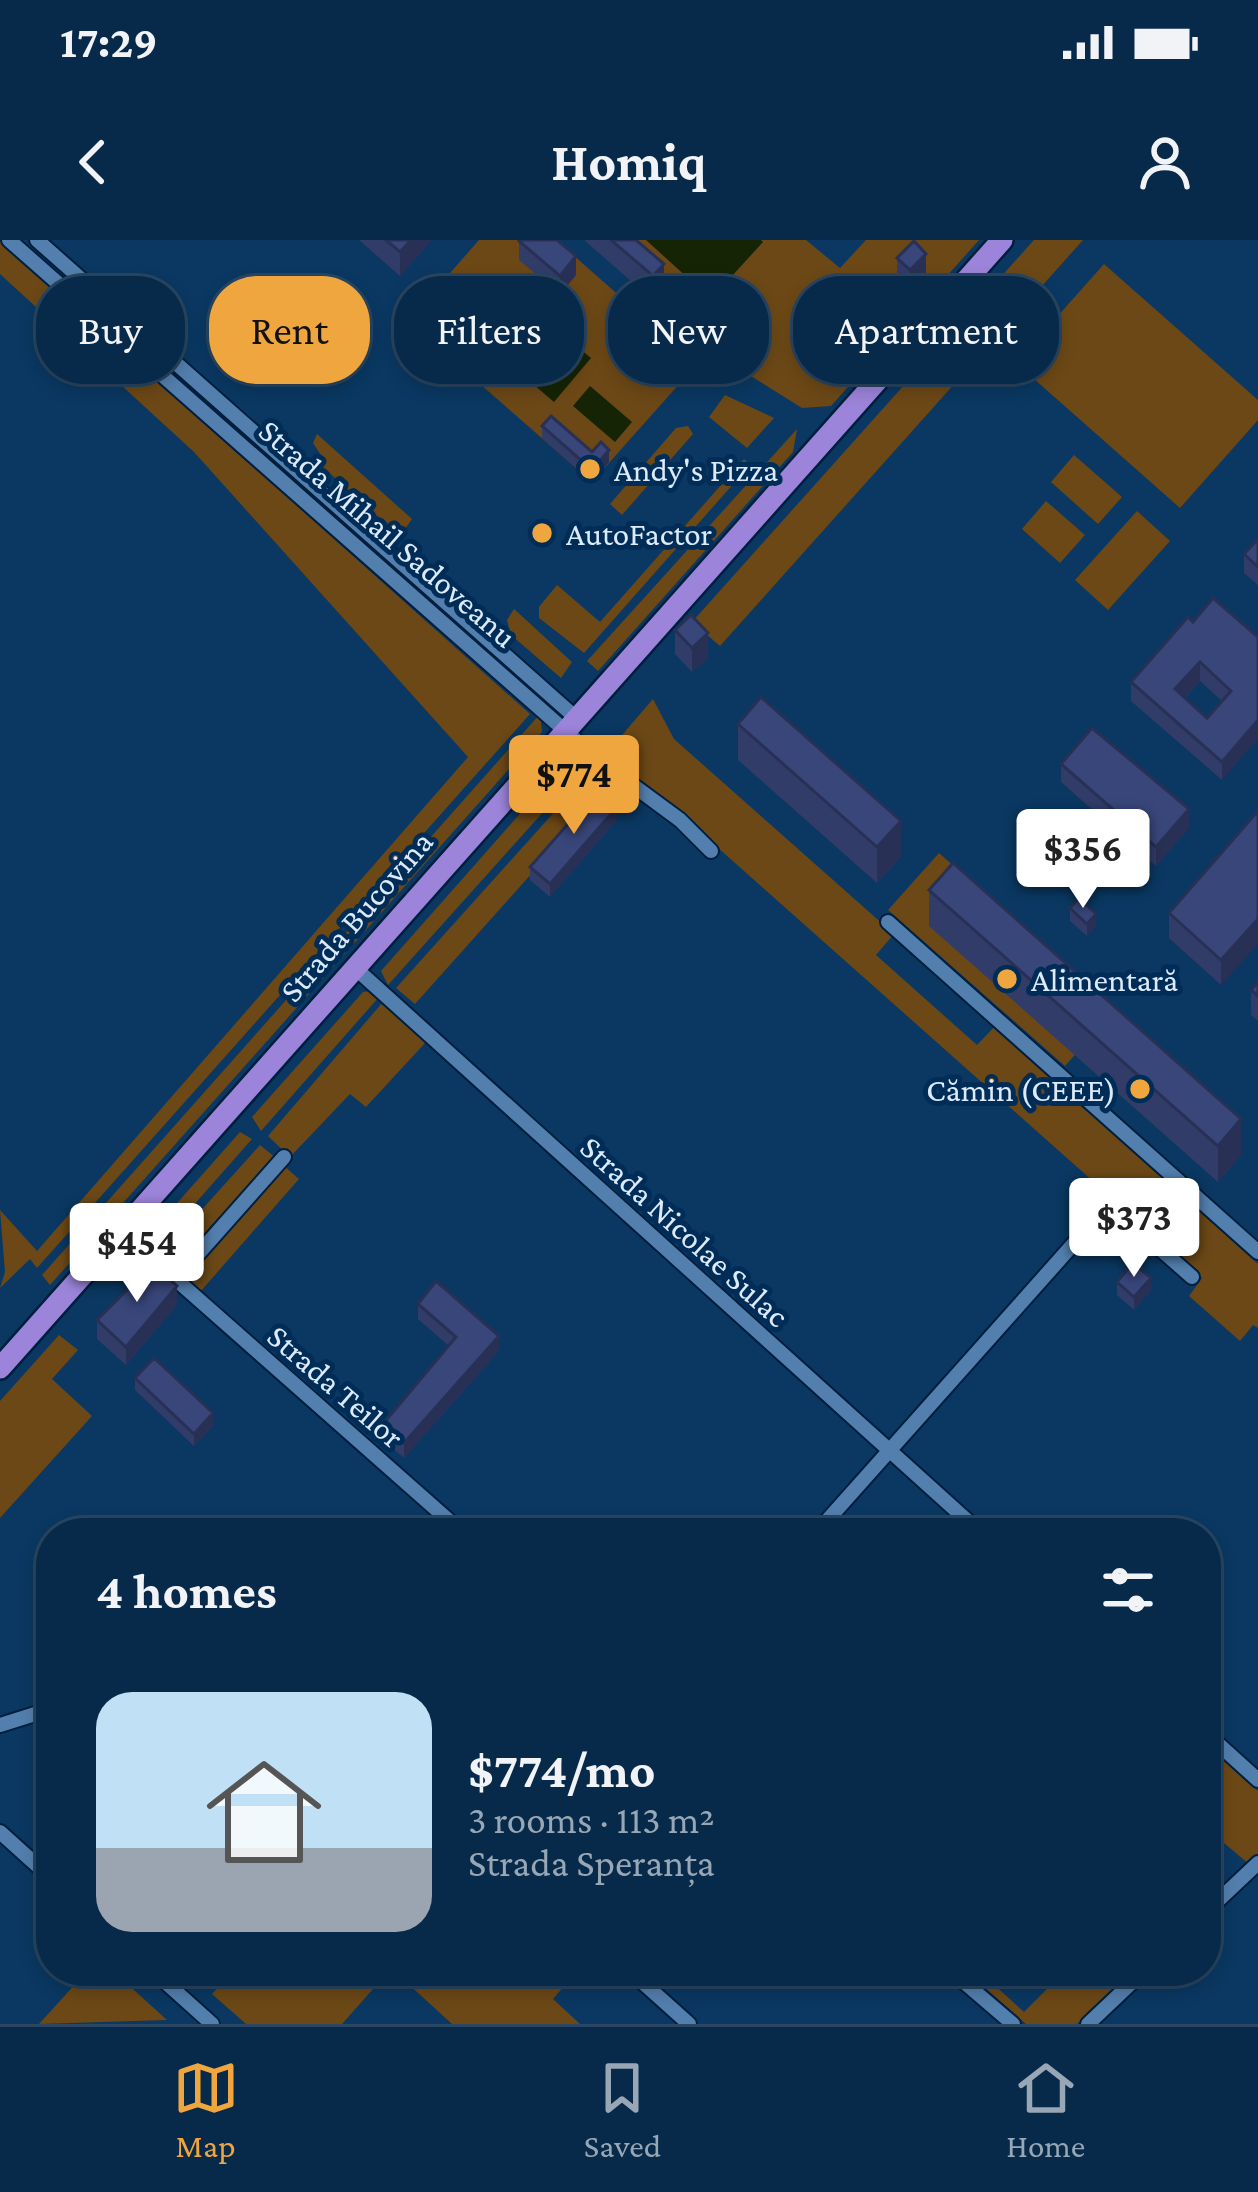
<!DOCTYPE html>
<html lang="en">
<head>
<meta charset="utf-8">
<style>
  body { margin:0; font-family:"Crimson Pro",serif; background:#113251; color:#f1f3f6; height:100vh; display:flex; flex-direction:column; font-size:45px; white-space:nowrap }
  * { box-sizing:border-box; margin:0 }
  p { font-size:39px; color:#98a7b5 }
  .icon { flex:none; width:66px; height:66px; fill:none; stroke:currentColor; stroke-width:2; stroke-linecap:round; stroke-linejoin:round }
  .map { position:relative; flex:1; overflow:hidden }
  .panel { position:absolute; left:36px; top:1278px; width:1185px; height:468px; display:flex; flex-direction:column; background:#082a4a; border-radius:48px; box-shadow:0 6px 18px #0003,0 0 0 3px #294662 }
  .panel>* { flex:none }
  .hud { position:absolute; left:36px; top:36px; width:1188px; height:108px; display:flex; gap:24px }
  .price { position:absolute; translate:-50% -102px; padding:0 27px; border-radius:12px; background:#fff; color:#222; font-size:39px; line-height:78px; filter:drop-shadow(0 3px 6px #0008) }
  .price::after { content:''; position:absolute; left:50%; top:72px; width:36px; height:27px; margin-left:-18px; background:inherit; clip-path:polygon(0 0,100% 0,50% 100%) }
  .price.selected { background:#f0a63f; color:#111 }
  ul { padding:0; list-style:none }
  li { display:flex; align-items:center; gap:36px; height:300px; padding:0 60px }
  li span { display:grid; place-items:center; flex:none; width:336px; height:240px; border-radius:36px; color:#555 }
  li>.icon { margin-inline-start:auto }
  span .icon { width:144px; height:144px; fill:#fffc; stroke-width:1 }
  li b { font-size:51px }
  h2 { display:flex; justify-content:space-between; align-items:center; height:144px; padding:0 60px; font-size:51px }
  .pill { padding:0 42px; border-radius:48px; background:#082a4a; box-shadow:0 6px 18px #0003,0 0 0 3px #294662; font-size:42px; line-height:108px }
  .pill.selected { background:#f0a63f; color:#111 }
  .status { display:flex; justify-content:space-between; align-items:center; height:84px; padding:0 60px; background:#082a4a; direction:ltr }
  .status svg { height:33px; fill:currentColor }
  header { display:flex; justify-content:space-between; align-items:center; height:156px; padding:0 60px; background:#082a4a; font-size:54px; font-weight:700 }
  .tab-bar { display:flex; justify-content:space-around; align-items:center; height:168px; border-top:3px solid #294662; background:#082a4a; font-size:33px; color:#98a7b5 }
  .tab-bar a { display:grid; justify-items:center; gap:6px }
  .tab-bar .selected { color:#f0a63f }
  .map>svg:first-child { display:block }
  .green { fill:#6c4816 }
  .water { fill:#152404 }
  .lines { fill:none; stroke-linecap:round; stroke-linejoin:round }
  .minor-casing { stroke:#001f3e; stroke-width:18 }
  .primary-casing { stroke:#001f3e; stroke-width:26 }
  .minor { stroke:#537fae; stroke-width:14 }
  .primary { stroke:#9c84da; stroke-width:21 }
  .wall { fill:#313c69; fill-rule:evenodd }
  .shaded-wall { fill:#283155 }
  .building { fill:#39467a; stroke:#283155; stroke-width:3; fill-rule:evenodd }
  .poi-dot { fill:#f0a63f; stroke:#002d57; stroke-width:4.5 }
  .labels { text-anchor:middle; dominant-baseline:central; stroke-width:10; stroke-linejoin:round; paint-order:stroke }
  .poi-label { font-size:33px; fill:#dceafa; stroke:#002d57; text-anchor:start }
  .street-label { font-size:33px; fill:#dceafa; stroke:#002d57 }
</style>
</head>
<body>
<div class="status"><b>17:29</b><svg viewBox="0 0 49 12"><path d="M0 12V9h3v3zM5 12V6h3v6zM10 12V3h3v9zM15 12V0h3v12zM26 1h20v11H26zM47 4h2v5h-2z"/></svg></div>
<header><svg class="icon" aria-label="back" viewBox="0 0 24 24"><path d="M15 5l-7 7 7 7"/></svg>Homiq<svg class="icon" aria-label="person" viewBox="0 0 24 24"><circle cx="12" cy="8" r="4"/><path d="M4 21q1-7 8-7t8 7"/></svg></header>
<div class="map">
<svg width="1258" height="1784" viewBox="0 0 1258 1784">
  <rect width="100%" height="100%" fill="#0a3862"/>
  <path class="green" d="M 479,0 L 556,0 L 697,124 L 592,242 L 408,81 Z
    M 585,0 L 806,0 L 840,28 L 866,0 L 979,0 L 831,166 L 802,168 L 711,111 Z
    M 1034,0 L 1083,0 L 720,406 L 692,382 Z
    M 0,1 L 530,474 L 37,1028 L 30,1019 L 0,1048 L 5,1032 L 0,970 L 37,1011 L 468,517 L 194,212 L 0,34 Z
    M 1104,24 L 1258,160 L 1258,180 L 1180,268 L 1016,123 Z
    M 725,155 L 774,178 L 747,208 L 709,177 Z
    M 688,186 L 693,194 L 622,275 L 610,264 L 676,188 Z
    M 797,189 L 793,212 L 598,431 L 587,421 Z
    M 317,194 L 412,279 L 400,296 L 316,221 L 321,215 L 313,203 Z
    M 1074,215 L 1122,257 L 1098,284 L 1051,242 Z
    M 744,219 L 750,225 L 584,413 L 539,378 L 539,367 L 557,345 L 600,382 Z
    M 1046,261 L 1085,295 L 1060,323 L 1022,289 Z
    M 1137,271 L 1170,301 L 1108,370 L 1075,340 Z
    M 514,369 L 572,422 L 561,438 L 511,395 L 507,380 Z
    M 653,459 L 674,499 L 894,694 L 876,715 L 977,805 L 996,785 L 1258,1024 L 1258,1088 L 1253,1085 L 1240,1101 L 1189,1056 L 1202,1038 L 681,575 L 604,516 Z
    M 540,474 L 542,492 L 50,1045 L 42,1035 Z
    M 577,509 L 590,520 L 388,745 L 381,731 Z
    M 594,528 L 610,546 L 415,764 L 396,748 Z
    M 939,613 L 1115,769 L 1065,826 L 888,670 Z
    M 371,751 L 379,757 L 261,891 L 252,877 L 363,752 Z
    M 383,762 L 426,802 L 366,867 L 350,854 L 290,917 L 268,896 Z
    M 240,892 L 252,899 L 155,1009 L 147,997 Z
    M 260,905 L 276,918 L 172,1027 L 160,1016 Z
    M 283,925 L 299,939 L 200,1052 L 184,1037 Z
    M 59,1095 L 78,1110 L 52,1139 L 92,1176 L 0,1278 L 0,1161 Z
    M 1206,1513 L 1218,1515 L 1258,1551 L 1258,1616 L 1249,1624 L 1206,1588 Z
    M 87,1731 L 113,1731 L 167,1780 L 39,1784 Z
    M 233,1731 L 389,1731 L 342,1784 L 246,1784 L 212,1754 Z
    M 394,1731 L 577,1731 L 553,1759 L 580,1784 L 452,1784 Z
    M 1065,1731 L 1133,1731 L 1077,1784 L 1026,1784 L 975,1739 L 980,1732 L 1024,1772 Z"/>
  <path class="water" d="M 646,0 L 761,0 L 763,2 L 711,59 Z
    M 465,43 L 534,101 L 512,127 L 443,69 Z
    M 570,101 L 591,118 L 554,162 L 533,144 Z
    M 590,146 L 632,182 L 615,202 L 573,166 Z"/>
  <g class="lines">
    <defs>
      <path id="minor" d="M 9,0 L 596,518 L 680,580 L 711,611
        M 37,0 L 575,477
        M 888,682 L 1258,1012
        M 354,727 L 981,1293
        M 121,991 L 463,1293
        M 175,1040 L 284,917
        M 816,1293 L 1109,964 L 1192,1037
        M 0,1485 L 51,1469
        M 1206,1493 L 1258,1540
        M 0,1592 L 51,1638
        M 1206,1672 L 1258,1623
        M 153,1731 L 212,1784
        M 630,1731 L 689,1784
        M 951,1731 L 1013,1784
        M 1088,1784 L 1144,1731"/>
      <path id="primary" d="M 0,1128 L 1002,0"/>
    </defs>
    <use href="#minor" class="minor-casing"/>
    <use href="#primary" class="primary-casing"/>
    <use href="#minor" class="minor"/>
    <use href="#primary" class="primary"/>
  </g>
  <path class="wall" d="M 359,0 L 432,0 L 400,36 Z
    M 584,0 L 636,0 L 664,48 L 653,60 Z
    M 519,1 L 576,35 L 560,54 L 519,20 Z
    M 897,18 L 926,38 L 910,54 L 897,42 Z
    M 701,89 L 726,94 L 711,111 L 701,101 Z
    M 438,90 L 489,126 L 479,138 L 438,103 Z
    M 542,186 L 592,212 L 609,222 L 592,242 L 542,198 Z
    M 1258,299 L 1258,345 L 1244,333 L 1244,314 Z
    M 1193,382 L 1258,397 L 1222,540 L 1131,461 L 1131,442 ZM 1200,441 L 1222,461 L 1207,478 L 1185,458 Z
    M 675,390 L 708,418 L 692,432 L 675,414 Z
    M 738,484 L 901,617 L 877,643 L 738,520 Z
    M 1061,524 L 1189,588 L 1156,626 L 1061,542 Z
    M 1258,571 L 1221,745 L 1169,698 L 1169,673 Z
    M 617,580 L 550,657 L 530,640 L 530,627 Z
    M 929,650 L 1241,915 L 1218,942 L 929,686 Z
    M 1070,668 L 1096,686 L 1087,696 L 1070,681 Z
    M 1258,742 L 1258,781 L 1251,775 L 1251,750 Z
    M 1117,1042 L 1151,1050 L 1134,1070 L 1117,1055 Z
    M 418,1064 L 499,1111 L 404,1218 L 383,1200 L 383,1184 L 449,1106 L 418,1079 Z
    M 177,1065 L 126,1125 L 97,1099 L 97,1080 Z
    M 135,1138 L 213,1186 L 194,1206 L 135,1150 Z"/>
  <path class="shaded-wall" d="M 411,0 L 432,0 L 400,36 L 400,12 Z
    M 926,14 L 926,38 L 910,54 L 910,30 Z
    M 576,16 L 576,35 L 560,54 L 560,36 Z
    M 664,24 L 664,48 L 653,60 L 653,36 Z
    M 726,81 L 726,94 L 711,111 L 711,98 Z
    M 489,114 L 489,126 L 479,138 L 479,126 Z
    M 609,210 L 609,222 L 592,242 L 592,230 Z
    M 708,393 L 708,418 L 692,432 L 692,408 Z
    M 1200,422 L 1200,441 L 1175,468 L 1175,449 Z
    M 1258,480 L 1258,499 L 1222,540 L 1222,522 Z
    M 617,567 L 617,580 L 550,657 L 550,644 Z
    M 1189,569 L 1189,588 L 1156,626 L 1156,607 Z
    M 901,581 L 901,617 L 877,643 L 877,607 Z
    M 1096,674 L 1096,686 L 1087,696 L 1087,684 Z
    M 1258,679 L 1258,704 L 1221,745 L 1221,720 Z
    M 1241,879 L 1241,915 L 1218,942 L 1218,906 Z
    M 1151,1038 L 1151,1050 L 1134,1070 L 1134,1057 Z
    M 177,1046 L 177,1065 L 126,1125 L 126,1107 Z
    M 499,1096 L 499,1111 L 404,1218 L 404,1203 Z
    M 213,1173 L 213,1186 L 194,1206 L 194,1194 Z"/>
  <path class="building" d="M 386,0 L 411,0 L 400,12 Z
    M 520,0 L 557,0 L 576,16 L 560,36 L 519,1 Z
    M 611,0 L 636,0 L 664,24 L 653,36 Z
    M 914,1 L 926,14 L 910,30 L 897,18 Z
    M 716,72 L 726,81 L 711,98 L 701,89 Z
    M 448,78 L 489,114 L 479,126 L 438,90 Z
    M 551,176 L 592,212 L 601,202 L 609,210 L 592,230 L 542,186 Z
    M 1258,299 L 1258,327 L 1244,314 Z
    M 1213,358 L 1258,397 L 1258,480 L 1222,522 L 1131,442 L 1188,377 L 1193,382 ZM 1200,422 L 1231,451 L 1207,478 L 1175,449 Z
    M 691,375 L 708,393 L 692,408 L 675,390 Z
    M 761,457 L 901,581 L 877,607 L 738,484 Z
    M 1092,488 L 1189,569 L 1156,607 L 1061,524 Z
    M 598,550 L 617,567 L 550,644 L 530,627 Z
    M 1258,571 L 1258,679 L 1221,720 L 1169,673 Z
    M 953,623 L 1241,879 L 1218,906 L 929,650 Z
    M 1079,658 L 1096,674 L 1087,684 L 1070,668 Z
    M 1258,742 L 1258,756 L 1251,750 Z
    M 1133,1023 L 1151,1038 L 1134,1057 L 1117,1042 Z
    M 153,1024 L 177,1046 L 126,1107 L 97,1080 Z
    M 436,1041 L 499,1096 L 404,1203 L 383,1184 L 456,1097 L 418,1064 Z
    M 154,1118 L 213,1173 L 194,1194 L 135,1138 Z"/>
  <g class="poi-dot">
    <circle cx="590" cy="229" r="12"/>
    <circle cx="542" cy="293" r="12"/>
    <circle cx="1007" cy="739" r="12"/>
    <circle cx="1140" cy="849" r="12"/>
  </g>
  <g class="labels">
    <g class="poi-label">
      <text x="614" y="229">Andy's Pizza</text>
      <text x="566" y="293">AutoFactor</text>
      <text x="1031" y="739">Alimentară</text>
      <text x="1116" y="849" text-anchor="end">Cămin (CEEE)</text>
    </g>
    <g class="street-label">
      <text transform="translate(388 293) rotate(41)">Strada Mihail Sadoveanu</text>
      <text transform="translate(356 676) rotate(-49)">Strada Bucovina</text>
      <text transform="translate(685 991) rotate(42)">Strada Nicolae Sulac</text>
      <text transform="translate(336 1146) rotate(41)">Strada Teilor</text>
    </g>
  </g>
</svg>
<b class="price selected" style="left:574px;top:597px">$774</b>
<b class="price" style="left:1083px;top:671px">$356</b>
<b class="price" style="left:1134px;top:1040px">$373</b>
<b class="price" style="left:137px;top:1065px">$454</b>
<div class="hud">
<a class="pill">Buy</a>
<a class="pill selected">Rent</a>
<a class="pill">Filters</a>
<a class="pill">New</a>
<a class="pill">Apartment</a>
</div>
<section class="panel">
<h2>4 homes<svg class="icon" aria-label="filters" viewBox="0 0 24 24"><path d="M4 7h16M4 17h16"/><circle cx="9" cy="7" r="2"/><circle cx="15" cy="17" r="2"/></svg></h2>
<ul>
<li><span style="background:linear-gradient(#bfe0f5 65%,#9aa5b1 0)"><svg class="icon" aria-label="home" viewBox="0 0 24 24"><path d="M3 11l9-7 9 7M6 9v11h12V9"/></svg></span><div><b>$774/mo</b><p>3 rooms · 113 m²</p><p>Strada Speranța</p></div></li>
</ul>
</section>
</div>
<nav class="tab-bar">
<a class="selected"><svg class="icon" aria-label="map" viewBox="0 0 24 24"><path d="M3 6l6-2 6 2 6-2v14l-6 2-6-2-6 2zM9 4v14M15 6v14"/></svg>Map</a>
<a><svg class="icon" aria-label="saved" viewBox="0 0 24 24"><path d="M7 4h10v16l-5-4-5 4z"/></svg>Saved</a>
<a><svg class="icon" aria-label="home" viewBox="0 0 24 24"><path d="M3 11l9-7 9 7M6 9v11h12V9"/></svg>Home</a>
</nav>
</body>
</html>
